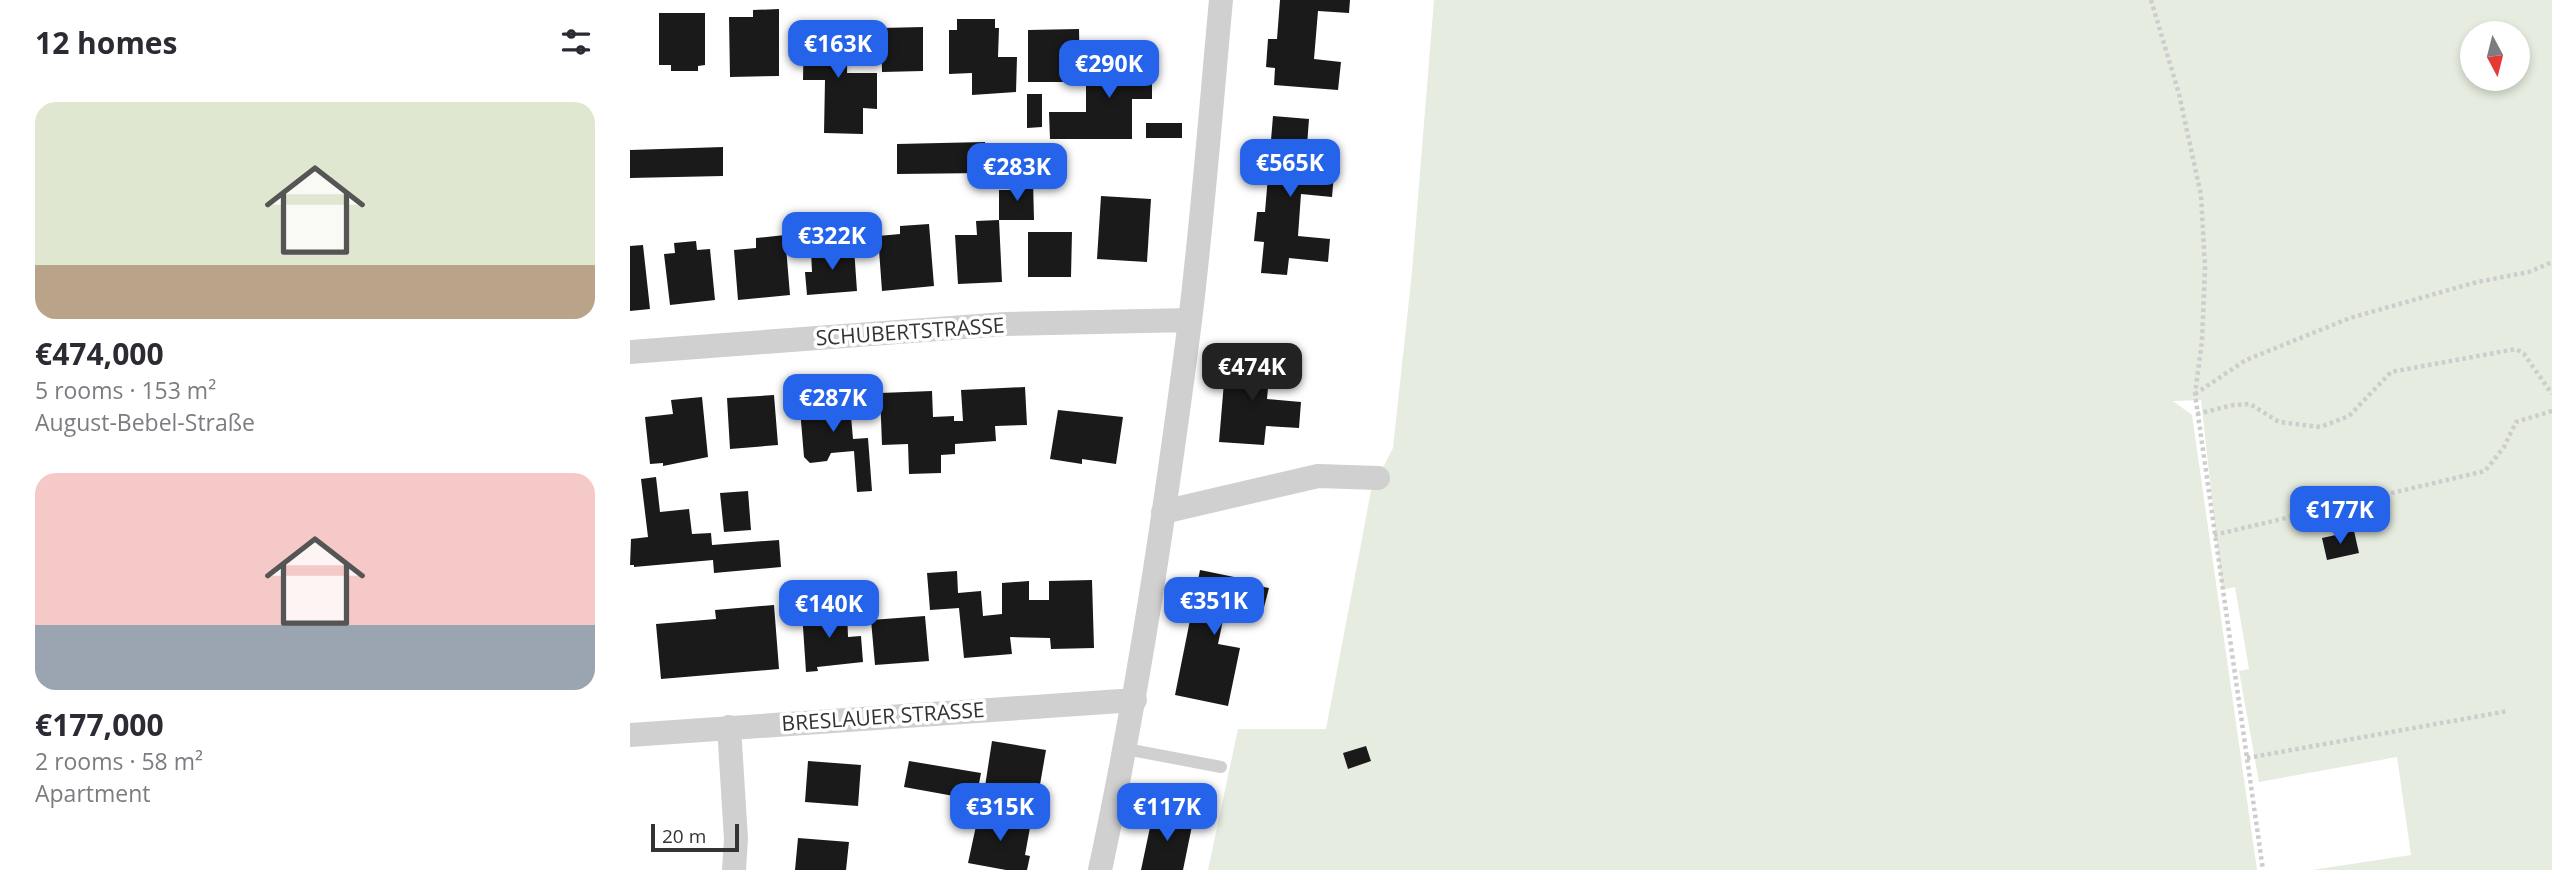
<!DOCTYPE html>
<html lang="en">
<head>
<meta charset="utf-8">
<style>
  body { margin:0; font-family:"Open Sans",sans-serif; background:#f7f7f7; color:#2b2b33; height:100vh; display:flex; flex-direction:column; font-size:26px; white-space:nowrap }
  * { box-sizing:border-box; margin:0 }
  p { font-size:23px; color:#7c7c81 }
  .icon { flex:none; width:38px; height:38px; fill:none; stroke:currentColor; stroke-width:2; stroke-linecap:round; stroke-linejoin:round }
  .map { position:relative; flex:1; overflow:hidden }
  .sheet { display:flex; flex-direction:column; background:#fff; width:630px }
  .sheet>* { flex:none }
  .needle { width:46px; rotate:173deg }
  .tools { position:absolute; left:1830px; top:21px; display:grid; gap:14px }
  .tools a { display:grid; place-items:center; width:70px; height:70px; border-radius:50%; background:#fff; box-shadow:0 4px 10px #0003; font-size:35px }
  .scale { position:absolute; left:21px; bottom:18px; width:88px; box-sizing:border-box; padding-left:7px; border:4px solid #333; border-top:0; font-size:19px; line-height:24px; white-space:nowrap; color:#333; -webkit-text-stroke:5px #fff; paint-order:stroke }
  .price { position:absolute; translate:-50% -60px; padding:0 16px; border-radius:14px; background:#2563eb; color:#fff; font-size:23px; line-height:46px; filter:drop-shadow(0 2px 4px #0008) }
  .price::after { content:''; position:absolute; left:50%; top:42px; width:21px; height:16px; margin-left:-10px; background:inherit; clip-path:polygon(0 0,100% 0,50% 100%) }
  .price.active { background:#222; color:#fff }
  ul { padding:0; list-style:none }
  li { display:grid; align-content:center; gap:14px; height:371px; padding:0 35px }
  li span { display:grid; place-items:center; height:217px; border-radius:21px; color:#555 }
  li>.icon { margin-inline-start:auto }
  span .icon { width:126px; height:126px; fill:#fffc; stroke-width:1 }
  li b { font-size:30px }
  h2 { display:flex; justify-content:space-between; align-items:center; height:84px; padding:0 35px; font-size:30px }
  main { display:flex; flex:1; min-height:0 }
  .map>svg:first-child { display:block }
  .green { fill:#e6ecdf; fill-rule:evenodd }
  .building { fill:#1a1a1a }
  .lines { fill:none; stroke-linecap:round; stroke-linejoin:round }
  .path { stroke:#cdcdcd; stroke-width:4.5; stroke-dasharray:3.5 3.5; stroke-linecap:butt }
  .service { stroke:#d0d0d0; stroke-width:12 }
  .minor { stroke:#d0d0d0; stroke-width:24 }
  .labels { text-anchor:middle; dominant-baseline:central; stroke-width:7; stroke-linejoin:round; paint-order:stroke }
  .street-label { font-size:21px; fill:#333; stroke:#fff }
</style>
</head>
<body>
<main>
<section class="sheet">
<h2>12 homes<svg class="icon" aria-label="filters" viewBox="0 0 24 24"><path d="M4 7h16M4 17h16"/><circle cx="9" cy="7" r="2"/><circle cx="15" cy="17" r="2"/></svg></h2>
<ul>
<li><span style="background:linear-gradient(#dfe7d0 75%,#b9a48a 0)"><svg class="icon" aria-label="home" viewBox="0 0 24 24"><path d="M3 11l9-7 9 7M6 9v11h12V9"/></svg></span><div><b>€474,000</b><p>5 rooms · 153 m²</p><p>August-Bebel-Straße</p></div></li>
<li><span style="background:linear-gradient(#f6c9c9 70%,#9aa5b1 0)"><svg class="icon" aria-label="home" viewBox="0 0 24 24"><path d="M3 11l9-7 9 7M6 9v11h12V9"/></svg></span><div><b>€177,000</b><p>2 rooms · 58 m²</p><p>Apartment</p></div></li>
</ul>
</section>
<div class="map">
<svg width="1922" height="870" viewBox="0 0 1922 870">
  <rect width="100%" height="100%" fill="#fff"/>
  <path class="green" d="M 804,0 L 1922,0 L 1922,870 L 1682,870 L 1781,855 L 1767,757 L 1629,782 L 1609,671 L 1619,669 L 1605,587 L 1592,590 L 1571,400 L 1543,401 L 1562,415 L 1627,870 L 578,870 L 608,729 L 696,729 L 741,491 L 763,448 L 782,272 ZM 1843,33 L 1888,33 L 1888,79 L 1843,79 Z"/>
  <path class="building" d="M 650,0 L 720,0 L 719,13 L 688,11 L 684,59 L 711,62 L 708,90 L 644,85 L 645,68 L 636,67 L 638,39 L 647,39 Z
    M 149,9 L 149,76 L 100,77 L 99,17 L 123,17 L 123,10 Z
    M 29,13 L 75,13 L 75,65 L 68,66 L 68,71 L 41,71 L 41,65 L 29,65 Z
    M 327,19 L 365,19 L 365,28 L 369,28 L 368,57 L 387,57 L 386,92 L 342,95 L 342,73 L 319,74 L 319,30 L 327,30 Z
    M 174,27 L 218,28 L 217,73 L 247,73 L 247,109 L 233,108 L 233,134 L 194,133 L 195,80 L 173,80 Z
    M 293,27 L 293,71 L 252,72 L 251,28 Z
    M 449,29 L 450,82 L 398,82 L 398,30 Z
    M 484,48 L 522,48 L 522,99 L 502,99 L 502,139 L 420,139 L 419,112 L 456,112 L 456,83 L 473,83 L 473,68 L 484,68 Z
    M 397,94 L 412,94 L 412,127 L 397,128 Z
    M 643,116 L 679,119 L 675,172 L 704,174 L 702,197 L 671,194 L 668,236 L 700,239 L 698,262 L 659,258 L 657,275 L 631,273 L 634,242 L 624,241 L 627,212 L 635,212 Z
    M 516,123 L 552,123 L 552,138 L 516,138 Z
    M 355,142 L 356,173 L 267,174 L 267,144 Z
    M 93,147 L 93,176 L 0,178 L 0,150 Z
    M 403,180 L 404,220 L 369,220 L 369,190 L 388,190 L 387,181 Z
    M 471,196 L 521,199 L 517,262 L 467,259 Z
    M 369,220 L 372,282 L 328,284 L 325,235 L 347,235 L 346,221 Z
    M 299,224 L 304,286 L 252,291 L 248,236 L 270,234 L 270,226 Z
    M 398,232 L 442,232 L 441,277 L 398,277 Z
    M 155,235 L 160,295 L 108,300 L 104,250 L 126,248 L 126,238 Z
    M 66,241 L 67,250 L 80,249 L 85,300 L 40,305 L 34,254 L 45,253 L 44,243 Z
    M 13,245 L 20,309 L 0,311 L 0,246 Z
    M 224,248 L 227,291 L 177,295 L 175,272 L 182,272 L 181,251 Z
    M 604,347 L 629,349 L 628,365 L 640,366 L 637,399 L 671,402 L 669,428 L 636,426 L 634,445 L 589,442 L 594,382 L 601,382 Z
    M 395,387 L 397,425 L 365,426 L 366,441 L 325,444 L 325,454 L 311,455 L 311,473 L 279,474 L 278,444 L 252,445 L 250,393 L 302,391 L 303,417 L 324,416 L 324,421 L 333,421 L 331,390 Z
    M 219,393 L 223,439 L 238,438 L 242,491 L 227,492 L 224,451 L 201,453 L 197,461 L 180,463 L 174,457 L 169,397 Z
    M 144,395 L 148,445 L 100,449 L 97,398 Z
    M 72,397 L 78,457 L 33,466 L 33,463 L 20,464 L 15,417 L 43,414 L 41,400 Z
    M 428,410 L 493,417 L 486,464 L 452,459 L 452,464 L 420,459 Z
    M 26,477 L 30,512 L 59,509 L 62,534 L 81,533 L 82,545 L 149,540 L 151,567 L 84,573 L 83,560 L 4,567 L 4,565 L 0,565 L 1,539 L 18,537 L 11,479 Z
    M 118,491 L 121,530 L 94,532 L 90,493 Z
    M 1724,531 L 1729,553 L 1697,560 L 1692,538 Z
    M 570,570 L 619,580 L 618,584 L 639,588 L 633,611 L 596,606 L 588,644 L 610,648 L 598,706 L 545,695 Z
    M 327,571 L 328,593 L 351,591 L 353,616 L 372,614 L 372,583 L 399,581 L 399,600 L 419,600 L 419,581 L 462,580 L 464,648 L 421,649 L 420,638 L 380,637 L 382,654 L 334,658 L 329,608 L 300,610 L 297,573 Z
    M 144,605 L 149,669 L 31,679 L 26,624 L 86,619 L 85,610 Z
    M 217,610 L 218,637 L 231,636 L 233,662 L 187,667 L 188,671 L 176,672 L 172,612 Z
    M 295,616 L 299,661 L 245,665 L 241,620 Z
    M 362,741 L 416,750 L 407,802 L 354,793 Z
    M 736,746 L 741,761 L 718,769 L 713,753 Z
    M 178,761 L 231,765 L 228,806 L 175,802 Z
    M 279,761 L 351,773 L 346,800 L 274,787 Z
    M 349,812 L 401,822 L 395,855 L 400,856 L 397,870 L 376,870 L 338,863 Z
    M 523,813 L 563,821 L 553,870 L 511,870 Z
    M 168,838 L 219,842 L 216,870 L 165,870 Z"/>
  <g class="lines">
    <path class="path" d="M 1521,0 L 1549,94 L 1571,195 L 1575,267 L 1572,341 L 1565,394 L 1633,870
      M 1565,394 L 1616,360 L 1720,318 L 1847,282 L 1899,272 L 1922,262
      M 1567,414 L 1603,405 L 1620,404 L 1649,422 L 1690,427 L 1719,416 L 1761,372 L 1886,349 L 1894,354 L 1922,394
      M 1584,535 L 1855,471 L 1874,447 L 1886,422 L 1922,411
      M 1617,758 L 1878,711"/>
    <path class="service" d="M 496,749 L 591,767"/>
    <path class="minor" d="M 0,352 L 375,324 L 560,320
      M 533,512 L 688,476 L 748,478
      M 99,727 L 106,839 L 104,870
      M 0,735 L 505,700
      M 470,870 C 509,689 536,506 560,321 C 573,215 581,107 591,0"/>
  </g>
  <g class="labels">
    <g class="street-label">
      <text transform="translate(280 331) rotate(-4)">SCHUBERTSTRASSE</text>
      <text transform="translate(253 716) rotate(-4)">BRESLAUER STRASSE</text>
    </g>
  </g>
</svg>
<div class="tools">
<a><svg class="needle" viewBox="-14 -14 28 28"><path d="M0-13l5 13h-10z" fill="#e53935"/><path d="M0 13l5-13h-10z" fill="#7c7c81"/></svg></a>
</div>
<div class="scale">20 m</div>
<b class="price" style="left:208px;top:80px">€163K</b>
<b class="price" style="left:479px;top:100px">€290K</b>
<b class="price" style="left:660px;top:199px">€565K</b>
<b class="price" style="left:387px;top:203px">€283K</b>
<b class="price" style="left:202px;top:272px">€322K</b>
<b class="price active" style="left:622px;top:403px">€474K</b>
<b class="price" style="left:203px;top:434px">€287K</b>
<b class="price" style="left:1710px;top:546px">€177K</b>
<b class="price" style="left:584px;top:637px">€351K</b>
<b class="price" style="left:199px;top:640px">€140K</b>
<b class="price" style="left:370px;top:843px">€315K</b>
<b class="price" style="left:537px;top:843px">€117K</b>
</div>
</main>
</body>
</html>
